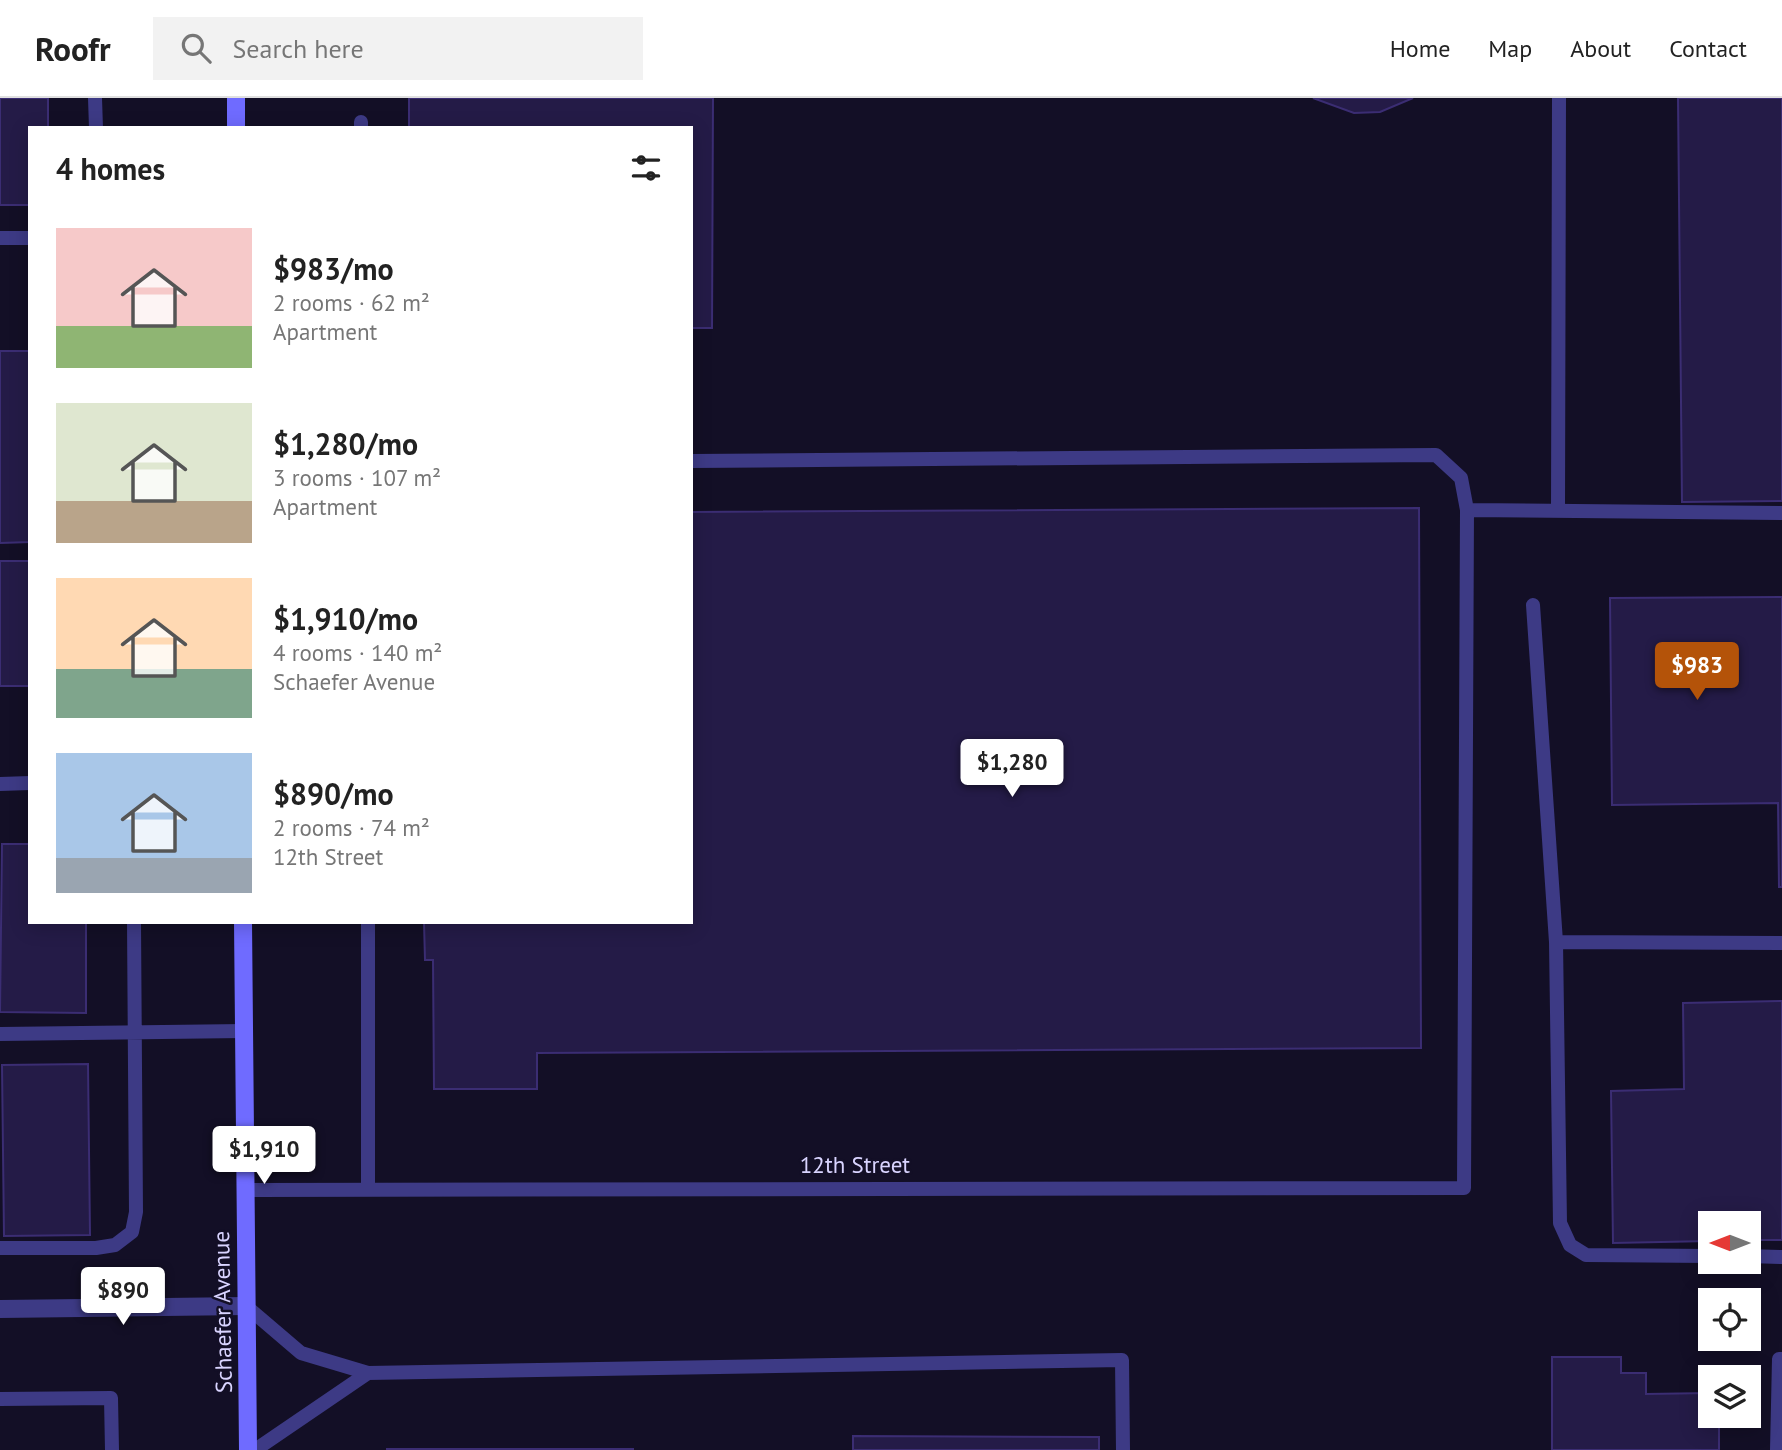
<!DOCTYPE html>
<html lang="en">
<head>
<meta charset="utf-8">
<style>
  body { margin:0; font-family:"PT Sans",sans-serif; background:#f2f2f2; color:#222; height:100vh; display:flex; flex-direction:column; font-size:26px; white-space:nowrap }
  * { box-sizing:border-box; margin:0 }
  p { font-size:23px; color:#767676 }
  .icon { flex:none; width:38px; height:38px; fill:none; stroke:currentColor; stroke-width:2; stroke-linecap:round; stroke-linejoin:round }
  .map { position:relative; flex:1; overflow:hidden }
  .panel { position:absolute; left:28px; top:28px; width:665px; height:798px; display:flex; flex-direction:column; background:#fff; border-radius:0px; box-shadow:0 4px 18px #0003 }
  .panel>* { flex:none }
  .needle { width:46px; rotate:270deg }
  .fabs { position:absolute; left:1698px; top:1113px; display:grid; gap:14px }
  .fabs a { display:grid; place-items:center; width:63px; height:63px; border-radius:0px; background:#fff; box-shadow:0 4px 18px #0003; font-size:35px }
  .price { position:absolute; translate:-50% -60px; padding:0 16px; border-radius:7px; background:#fff; color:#222; font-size:23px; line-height:46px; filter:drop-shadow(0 2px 4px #0008) }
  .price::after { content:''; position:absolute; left:50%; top:42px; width:21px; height:16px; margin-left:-10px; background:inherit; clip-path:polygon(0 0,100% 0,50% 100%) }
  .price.active { background:#b45309; color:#fff }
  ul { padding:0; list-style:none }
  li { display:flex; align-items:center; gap:21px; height:175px; padding:0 28px }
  li span { display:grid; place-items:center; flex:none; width:196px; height:140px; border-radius:0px; color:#555 }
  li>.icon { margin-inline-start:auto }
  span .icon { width:84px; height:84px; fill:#fffc; stroke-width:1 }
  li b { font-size:30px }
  h2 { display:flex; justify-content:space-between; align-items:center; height:84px; padding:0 28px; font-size:30px }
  header { display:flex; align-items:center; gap:42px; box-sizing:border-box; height:98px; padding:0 35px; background:#fff; border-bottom:2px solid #e0e0e0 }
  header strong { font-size:33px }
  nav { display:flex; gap:38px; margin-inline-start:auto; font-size:24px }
  .search { width:490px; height:63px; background:#f2f2f2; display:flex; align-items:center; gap:18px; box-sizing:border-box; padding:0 24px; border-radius:0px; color:#767676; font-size:26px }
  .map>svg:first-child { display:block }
  .building { fill:#241b47; stroke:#3b2d73; stroke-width:2 }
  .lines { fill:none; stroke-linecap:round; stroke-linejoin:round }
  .lane { stroke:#3d3a85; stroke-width:14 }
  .street { stroke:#3d3a85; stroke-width:18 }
  .secondary { stroke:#6f6bff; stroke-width:18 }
  .labels { text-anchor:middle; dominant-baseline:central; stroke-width:5; stroke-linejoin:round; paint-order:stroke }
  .street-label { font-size:23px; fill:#d9d4ff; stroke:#130f26 }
</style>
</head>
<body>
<header>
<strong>Roofr</strong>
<div class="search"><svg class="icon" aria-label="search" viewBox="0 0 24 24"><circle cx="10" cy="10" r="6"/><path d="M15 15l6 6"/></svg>Search here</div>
<nav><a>Home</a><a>Map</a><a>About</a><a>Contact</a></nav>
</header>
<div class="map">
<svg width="1782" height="1352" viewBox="0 0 1782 1352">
  <rect width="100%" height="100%" fill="#130f26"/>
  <path class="building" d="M 0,0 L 48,0 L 48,30 L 30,30 L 30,107 L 0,107 Z
    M 409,0 L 713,0 L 712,230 L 691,230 L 691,30 L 409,30 Z
    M 1313,0 L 1413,0 L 1380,14 L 1354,15 Z
    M 1678,0 L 1782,0 L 1782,403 L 1682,404 Z
    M 0,253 L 30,253 L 30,444 L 0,445 Z
    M 1419,410 L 1421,950 L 537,955 L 537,991 L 434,991 L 433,862 L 425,862 L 424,824 L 691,824 L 691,414 Z
    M 0,463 L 30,463 L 30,588 L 0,588 Z
    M 1782,499 L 1782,789 L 1779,789 L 1778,705 L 1612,707 L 1610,500 Z
    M 2,746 L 30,746 L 30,824 L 86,824 L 86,915 L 0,914 Z
    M 1782,903 L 1782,1142 L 1748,1142 L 1748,1125 L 1710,1125 L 1710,1143 L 1613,1145 L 1611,993 L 1684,991 L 1683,905 Z
    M 88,966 L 90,1137 L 4,1138 L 2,967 Z
    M 1552,1259 L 1621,1259 L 1621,1275 L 1646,1275 L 1646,1296 L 1710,1295 L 1710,1318 L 1719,1318 L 1719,1352 L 1552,1352 Z
    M 853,1338 L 1099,1339 L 1099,1352 L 853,1352 Z
    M 387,1351 L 633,1351 L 633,1352 L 387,1352 Z"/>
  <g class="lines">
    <path class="lane" d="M 95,0 L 96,30
      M 361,24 L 361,30
      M 0,140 L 30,140
      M 1467,412 L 1782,415
      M 1558,413 L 1559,0
      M 1533,507 L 1556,844 L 1782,845
      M 0,686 L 30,685
      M 368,824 L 368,1092
      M 1556,844 L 1560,1125 L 1570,1147 L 1586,1157 L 1710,1158
      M 0,936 L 244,933
      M 245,1092 L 1464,1090 L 1467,412 L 1461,380 L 1436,357 L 691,363
      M 0,1150 L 96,1150 L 115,1147 L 132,1134 L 136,1114 L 134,824
      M 1748,1158 L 1782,1159
      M 246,1208 L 301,1255 L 368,1275 L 1122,1262 L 1123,1352
      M 0,1301 L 111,1300 L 112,1352
      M 255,1352 L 368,1275
      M 1777,1352 L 1779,1261 L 1782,1261"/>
    <path class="street" d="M 0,1211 L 246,1208"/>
    <path class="secondary" d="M 236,0 L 236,30
      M 243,824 L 248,1352"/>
  </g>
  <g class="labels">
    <g class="street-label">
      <text x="855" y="1066">12th Street</text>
      <text transform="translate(222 1214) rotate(-91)">Schaefer Avenue</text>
    </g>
  </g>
</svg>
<div class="fabs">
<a><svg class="needle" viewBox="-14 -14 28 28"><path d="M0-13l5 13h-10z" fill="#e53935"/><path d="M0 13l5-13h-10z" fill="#767676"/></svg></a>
<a><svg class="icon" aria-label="locate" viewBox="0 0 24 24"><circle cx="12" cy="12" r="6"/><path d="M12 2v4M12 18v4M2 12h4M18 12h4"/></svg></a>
<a><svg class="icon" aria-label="layers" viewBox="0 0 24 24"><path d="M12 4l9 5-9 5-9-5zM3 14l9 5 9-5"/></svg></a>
</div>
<b class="price active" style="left:1697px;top:604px">$983</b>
<b class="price" style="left:1012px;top:701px">$1,280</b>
<b class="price" style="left:264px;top:1088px">$1,910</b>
<b class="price" style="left:123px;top:1229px">$890</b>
<section class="panel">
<h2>4 homes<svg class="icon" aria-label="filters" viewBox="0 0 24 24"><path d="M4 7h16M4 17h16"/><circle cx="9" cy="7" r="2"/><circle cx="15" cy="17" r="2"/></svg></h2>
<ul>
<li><span style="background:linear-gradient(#f6c9c9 70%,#8fb573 0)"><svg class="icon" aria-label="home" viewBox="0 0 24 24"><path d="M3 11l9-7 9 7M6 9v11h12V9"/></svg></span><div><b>$983/mo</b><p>2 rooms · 62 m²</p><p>Apartment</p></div></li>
<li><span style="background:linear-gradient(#dfe7d0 70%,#b9a48a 0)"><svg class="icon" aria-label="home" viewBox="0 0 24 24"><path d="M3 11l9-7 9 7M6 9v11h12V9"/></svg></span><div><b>$1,280/mo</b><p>3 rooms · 107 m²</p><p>Apartment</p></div></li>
<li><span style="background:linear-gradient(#ffd9b3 65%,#7fa58c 0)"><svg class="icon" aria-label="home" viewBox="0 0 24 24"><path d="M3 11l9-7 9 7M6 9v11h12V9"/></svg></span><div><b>$1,910/mo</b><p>4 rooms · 140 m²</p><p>Schaefer Avenue</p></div></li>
<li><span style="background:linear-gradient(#a9c7e8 75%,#9aa5b1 0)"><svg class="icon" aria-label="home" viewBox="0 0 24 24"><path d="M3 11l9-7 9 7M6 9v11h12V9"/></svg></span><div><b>$890/mo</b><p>2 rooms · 74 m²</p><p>12th Street</p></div></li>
</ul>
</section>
</div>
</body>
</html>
